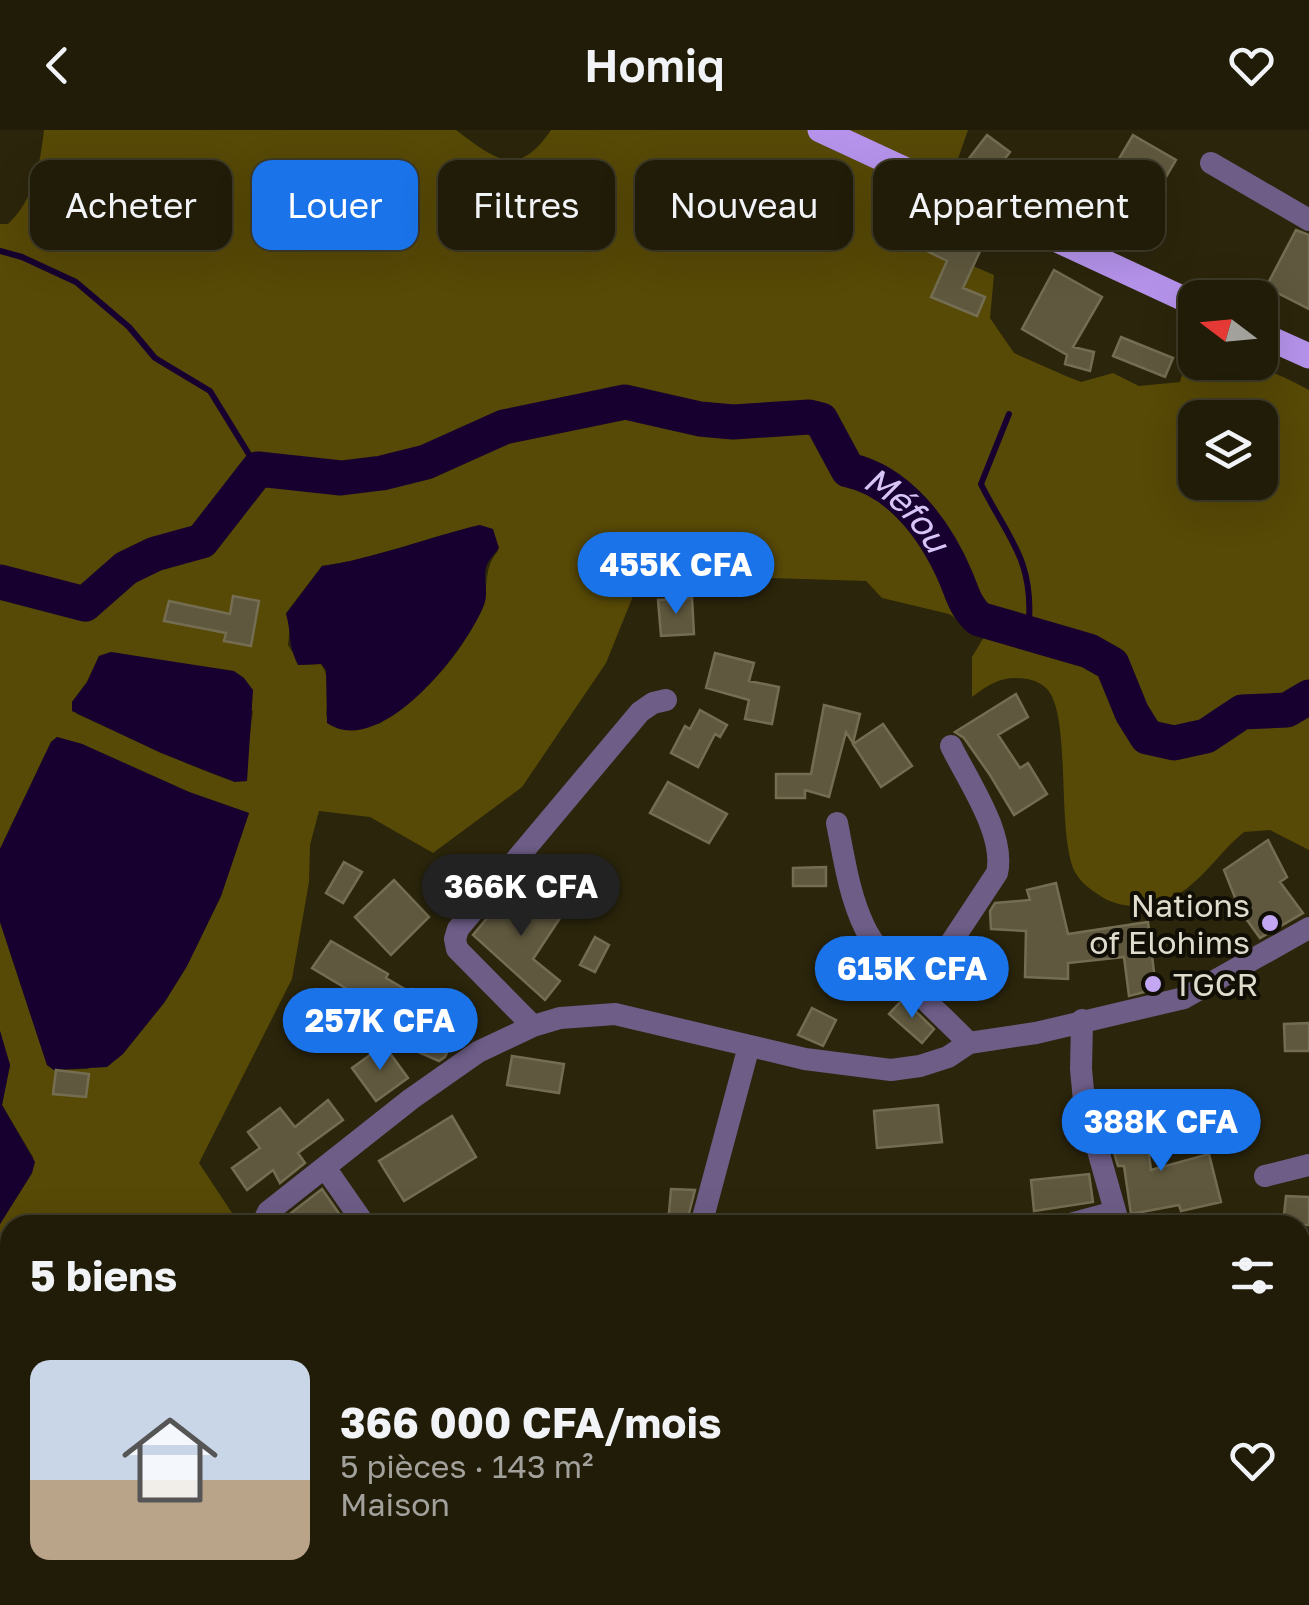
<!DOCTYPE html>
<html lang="fr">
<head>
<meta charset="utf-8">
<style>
  body { margin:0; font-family:"Golos Text",sans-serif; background:#2d2916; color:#f1f3f6; height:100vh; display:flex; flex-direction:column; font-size:38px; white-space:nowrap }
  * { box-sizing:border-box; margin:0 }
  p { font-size:32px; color:#a2a19c }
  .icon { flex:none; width:55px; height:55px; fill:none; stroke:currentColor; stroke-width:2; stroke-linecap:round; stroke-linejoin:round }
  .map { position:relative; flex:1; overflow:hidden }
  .side { position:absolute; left:0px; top:1085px; width:1310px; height:390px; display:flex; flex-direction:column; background:#201c08; border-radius:30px 30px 0 0; box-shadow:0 10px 40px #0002,0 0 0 2px #3d3a29 }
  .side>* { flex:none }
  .banner { position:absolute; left:30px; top:30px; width:1250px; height:90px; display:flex; gap:20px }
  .needle { width:65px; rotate:286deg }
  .fabs { position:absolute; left:1178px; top:150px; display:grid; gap:20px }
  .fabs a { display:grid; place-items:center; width:100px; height:100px; border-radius:20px; background:#201c08; box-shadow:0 10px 40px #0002,0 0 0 2px #3d3a29; font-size:50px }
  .price { position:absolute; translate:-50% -85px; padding:0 22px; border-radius:35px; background:#1a73e8; color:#fff; font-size:32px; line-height:65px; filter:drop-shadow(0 2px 5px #0008) }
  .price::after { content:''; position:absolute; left:50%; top:60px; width:30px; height:22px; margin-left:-15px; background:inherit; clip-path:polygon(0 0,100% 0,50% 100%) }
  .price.active { background:#222; color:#fff }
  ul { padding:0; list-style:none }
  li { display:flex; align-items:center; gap:30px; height:250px; padding:0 30px }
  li+li { border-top:2px solid #3d3a29 }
  li span { display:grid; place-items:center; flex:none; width:280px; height:200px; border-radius:20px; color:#555 }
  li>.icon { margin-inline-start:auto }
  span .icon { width:120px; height:120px; fill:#fffc; stroke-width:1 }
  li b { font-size:42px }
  h2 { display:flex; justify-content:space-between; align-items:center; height:120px; padding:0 30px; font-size:42px }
  .pill { padding:0 35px; border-radius:20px; background:#201c08; box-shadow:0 10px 40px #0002,0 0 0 2px #3d3a29; font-size:35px; line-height:90px }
  .pill.active { background:#1a73e8; color:#fff }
  header { display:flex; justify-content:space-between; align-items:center; height:130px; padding:0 30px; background:#201c08; font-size:45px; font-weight:600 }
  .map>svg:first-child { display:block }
  .green { fill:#574906; fill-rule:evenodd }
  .water { fill:#17002f }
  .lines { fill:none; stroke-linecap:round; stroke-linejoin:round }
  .stream { stroke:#17002f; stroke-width:6 }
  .river { stroke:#17002f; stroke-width:35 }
  .building { fill:#5f583e; stroke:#746d52; stroke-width:2.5 }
  .minor { stroke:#6d5d87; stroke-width:22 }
  .primary { stroke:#b593eb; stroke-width:25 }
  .poi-dot { fill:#c3a7f2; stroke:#110e05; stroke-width:4 }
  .labels { text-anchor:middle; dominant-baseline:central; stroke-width:8; stroke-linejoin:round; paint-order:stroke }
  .poi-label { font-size:32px; fill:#dfdccd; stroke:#110e05; text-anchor:end }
  .water-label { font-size:35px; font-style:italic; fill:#d7c5f8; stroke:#110e05 }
</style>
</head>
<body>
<header><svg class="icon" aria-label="back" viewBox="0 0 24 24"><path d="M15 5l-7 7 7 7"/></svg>Homiq<svg class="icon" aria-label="heart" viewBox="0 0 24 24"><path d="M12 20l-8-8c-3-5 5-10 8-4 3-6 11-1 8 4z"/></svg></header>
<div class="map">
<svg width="1309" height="1475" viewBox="0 0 1309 1475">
  <rect width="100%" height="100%" fill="#2b250b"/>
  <path class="green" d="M 44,0 L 456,0 C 496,30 518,49 551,0 L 968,0 L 953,43 L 898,88 L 888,108 L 908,108 L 994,145 L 990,188 L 1014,223 L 1066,246 L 1081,252 L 1113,243 L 1139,256 L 1180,252 L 1191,213 L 1195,215 L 1195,232 C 1246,233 1263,235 1309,260 L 1309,720 L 1270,700 L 1244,702 C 1219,722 1201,754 1171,768 C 1148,778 1120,780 1099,765 C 1088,758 1078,750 1073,738 C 1057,695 1071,585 1047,559 C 1041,553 1034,550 1027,549 C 1004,545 990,553 972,567 L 972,527 L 984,507 L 949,484 L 882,468 L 866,451 L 642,444 L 606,533 L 522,657 L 433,723 L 370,687 L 319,681 L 310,715 L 309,752 L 292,849 L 199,1033 L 240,1095 L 10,1095 L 10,1465 L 339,1465 L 340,1475 L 0,1475 L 0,1094 L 32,1043 L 33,1027 L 2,975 L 10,935 L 0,901 L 0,792 L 47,935 L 54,940 L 88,939 L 164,873 L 187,836 L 221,766 L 249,683 L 189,662 L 82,614 L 57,607 L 51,612 L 0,719 L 0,94 L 8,94 C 34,70 40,34 44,0 ZM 1195,288 L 1260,288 L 1260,352 L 1195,352 ZM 480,395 L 498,421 C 482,439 490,457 481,479 C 461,527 423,566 379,594 L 326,585 C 328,569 331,548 321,534 L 301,535 L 288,515 L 290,497 L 286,483 L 322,436 C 374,429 428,407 480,395 ZM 111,522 L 192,536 L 253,581 L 248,617 L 235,652 C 180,633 129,607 77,584 L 72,572 L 87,552 L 99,526 Z"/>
  <path class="water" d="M 480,395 L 493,399 L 499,418 C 495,424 488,430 486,437 C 483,450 489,462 484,475 C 467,519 381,630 327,593 L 326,540 L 321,534 L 298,535 C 287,512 292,505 286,484 L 322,436 C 374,429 428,407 480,395 Z
    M 111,522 L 234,541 L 244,548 L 253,560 L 247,651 L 235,652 L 161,623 L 72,581 L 72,572 L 87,552 L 99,526 Z
    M 57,607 L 82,614 L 189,662 L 249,683 L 221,766 L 187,836 L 164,873 L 123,924 L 107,937 L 54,940 L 47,935 L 0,792 L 0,719 L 51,612 Z
    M 0,901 L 10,935 L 2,975 L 35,1032 L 32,1043 L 0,1094 Z"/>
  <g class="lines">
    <path class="stream" d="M 0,121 L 22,127 L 76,152 L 129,197 L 155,228 L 210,261 L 258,339
      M 1009,284 L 981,354 C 1007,407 1033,428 1029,491"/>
    <path class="river" id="s1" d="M 0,452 L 85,474 L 126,438 L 155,424 L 202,411 L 258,339 L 341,348 L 382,343 L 426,332 L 504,297 L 625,272 L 700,289 L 733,292 L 809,287 L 821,290 L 848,340 C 900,351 936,401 956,448 C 963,465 965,476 979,489 L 1089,521 L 1112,534 L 1132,583 L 1147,607 L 1174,613 L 1206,606 L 1242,582 L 1287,580 L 1309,567"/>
  </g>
  <path class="building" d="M 987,5 L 1010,22 L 987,52 L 964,35 Z
    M 1133,5 L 1176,30 L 1150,74 L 1107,49 Z
    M 913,84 L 941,98 L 947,84 L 966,91 L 964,96 L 987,106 L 963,158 L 985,167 L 977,186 L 931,167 L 947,131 L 901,108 Z
    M 1296,100 L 1309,105 L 1309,179 L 1266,157 Z
    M 1054,140 L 1102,167 L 1073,217 L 1094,222 L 1090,241 L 1065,234 L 1067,225 L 1022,199 Z
    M 1121,207 L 1173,228 L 1165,247 L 1113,226 Z
    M 233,466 L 259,471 L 251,516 L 224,511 L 226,503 L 164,491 L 169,471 L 230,484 Z
    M 692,468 L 694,504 L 661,506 L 658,470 Z
    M 715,523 L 754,533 L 749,551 L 779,557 L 772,594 L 745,589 L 749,570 L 706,558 Z
    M 1016,564 L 1028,587 L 998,605 L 1020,638 L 1028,633 L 1047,664 L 1014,685 L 990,645 L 964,608 L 955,602 Z
    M 824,575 L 860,584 L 853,613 L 846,602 L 829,667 L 805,660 L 805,668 L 776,668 L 776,644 L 811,644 Z
    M 700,580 L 727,595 L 720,607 L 715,604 L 698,637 L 671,623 L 685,596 L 690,599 Z
    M 883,594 L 912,636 L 881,657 L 853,614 Z
    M 668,652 L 727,684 L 709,713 L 650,683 Z
    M 1268,710 L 1287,747 L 1280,752 L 1303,783 L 1260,808 L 1234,772 L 1236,770 L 1224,740 Z
    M 344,732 L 362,742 L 343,773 L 326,763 Z
    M 826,737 L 826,756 L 793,756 L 793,738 Z
    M 394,750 L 429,787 L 391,825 L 355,787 Z
    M 1056,753 L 1068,804 L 1148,792 L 1156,859 L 1129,866 L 1124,827 L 1068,833 L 1068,849 L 1025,847 L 1026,801 L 991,799 L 990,781 L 995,773 L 1030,770 L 1027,760 Z
    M 513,757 L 560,788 L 533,829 L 560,851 L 545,870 L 473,805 Z
    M 595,807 L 609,815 L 595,842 L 580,835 Z
    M 331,811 L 388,844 L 386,848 L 410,862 L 412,859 L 426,867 L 414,886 L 454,907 L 445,927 L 439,931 L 391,910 L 397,906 L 382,898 L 386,890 L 365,878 L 332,907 L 315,887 L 347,859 L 312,838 Z
    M 903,869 L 934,899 L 922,913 L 889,884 Z
    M 812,878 L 836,890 L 823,916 L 798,905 Z
    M 1309,893 L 1309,921 L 1285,921 L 1284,894 Z
    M 384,915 L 408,948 L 376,971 L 352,938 Z
    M 512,926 L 564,934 L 559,963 L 507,955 Z
    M 56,940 L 89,944 L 86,967 L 53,964 Z
    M 328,970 L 343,990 L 298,1023 L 305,1033 L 280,1053 L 273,1040 L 247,1060 L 232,1038 L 260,1018 L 248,1002 L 280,978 L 295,997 Z
    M 938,975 L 942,1012 L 877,1018 L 874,981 Z
    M 452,986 L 476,1027 L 404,1071 L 379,1031 Z
    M 1145,993 L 1151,1040 L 1209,1024 L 1221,1072 L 1181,1081 L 1179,1075 L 1131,1084 L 1124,1036 L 1118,1036 L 1106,995 Z
    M 1089,1044 L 1093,1072 L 1034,1081 L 1031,1050 Z
    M 322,1059 L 347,1095 L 286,1095 L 282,1090 Z
    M 671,1059 L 695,1060 L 686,1095 L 668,1095 Z
    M 1286,1066 L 1309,1067 L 1309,1095 L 1283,1095 Z"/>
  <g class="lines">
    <path class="minor" d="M 1211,33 L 1309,90
      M 837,693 C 844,728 849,765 865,798 C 882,833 940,883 969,913
      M 919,861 L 997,743 C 1006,705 968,651 951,616
      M 1082,890 L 1081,939 L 1084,971 L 1119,1095
      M 533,896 L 457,819 L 455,809 L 458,799 L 640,582 L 653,573 L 666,570
      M 326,1039 L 365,1095
      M 1265,1046 L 1309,1035
      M 262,1095 L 268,1082 L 411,969 L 478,922 L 533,896 L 560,888 L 615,884 L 805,929 L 891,940 L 920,936 L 948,927 L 969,913 L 1036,903 L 1184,868 L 1309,798
      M 701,1095 L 749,916
      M 1066,1095 L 1114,1082
      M 1307,1319 L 1309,1317
      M 0,1323 L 10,1319
      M 310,1465 L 312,1475
      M 427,1465 L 429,1475
      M 605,1465 L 605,1475
      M 731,1465 L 733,1469 L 750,1475
      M 1188,1465 L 1200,1475
      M 938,1475 L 946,1465
      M 1123,1475 L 1129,1465"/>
    <path class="primary" d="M 820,0 L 1195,174
      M 1260,204 L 1309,226"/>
  </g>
  <g class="poi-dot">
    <circle cx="1270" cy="793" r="10"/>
    <circle cx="1153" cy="854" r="10"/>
  </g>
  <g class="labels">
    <g class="poi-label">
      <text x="1250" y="775">Nations<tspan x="1250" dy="37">of Elohims</tspan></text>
      <text x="1173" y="854" text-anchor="start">TGCR</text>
    </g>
    <g class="water-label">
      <text stroke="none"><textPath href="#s1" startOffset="1022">Méfou</textPath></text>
    </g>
  </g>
</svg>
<div class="fabs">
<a><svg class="needle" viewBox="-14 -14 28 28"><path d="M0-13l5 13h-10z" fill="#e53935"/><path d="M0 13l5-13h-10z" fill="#a2a19c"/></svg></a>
<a><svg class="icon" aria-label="layers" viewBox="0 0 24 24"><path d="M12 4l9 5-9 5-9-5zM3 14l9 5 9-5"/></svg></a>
</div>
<b class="price" style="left:676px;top:487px">455K CFA</b>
<b class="price active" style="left:521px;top:809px">366K CFA</b>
<b class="price" style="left:912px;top:891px">615K CFA</b>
<b class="price" style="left:380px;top:943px">257K CFA</b>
<b class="price" style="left:1161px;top:1044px">388K CFA</b>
<div class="banner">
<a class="pill">Acheter</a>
<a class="pill active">Louer</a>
<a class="pill">Filtres</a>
<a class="pill">Nouveau</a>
<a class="pill">Appartement</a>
</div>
<section class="side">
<h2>5 biens<svg class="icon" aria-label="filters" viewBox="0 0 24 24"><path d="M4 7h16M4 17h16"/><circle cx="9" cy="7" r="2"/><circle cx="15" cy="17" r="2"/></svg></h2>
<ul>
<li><span style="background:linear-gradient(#c9d6e8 60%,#b9a48a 0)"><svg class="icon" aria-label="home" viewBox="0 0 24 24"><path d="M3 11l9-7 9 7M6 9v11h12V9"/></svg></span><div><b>366 000 CFA/mois</b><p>5 pièces · 143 m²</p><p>Maison</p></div><svg class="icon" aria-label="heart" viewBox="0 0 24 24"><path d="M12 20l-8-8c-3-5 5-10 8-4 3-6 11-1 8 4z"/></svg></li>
</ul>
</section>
</div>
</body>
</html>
